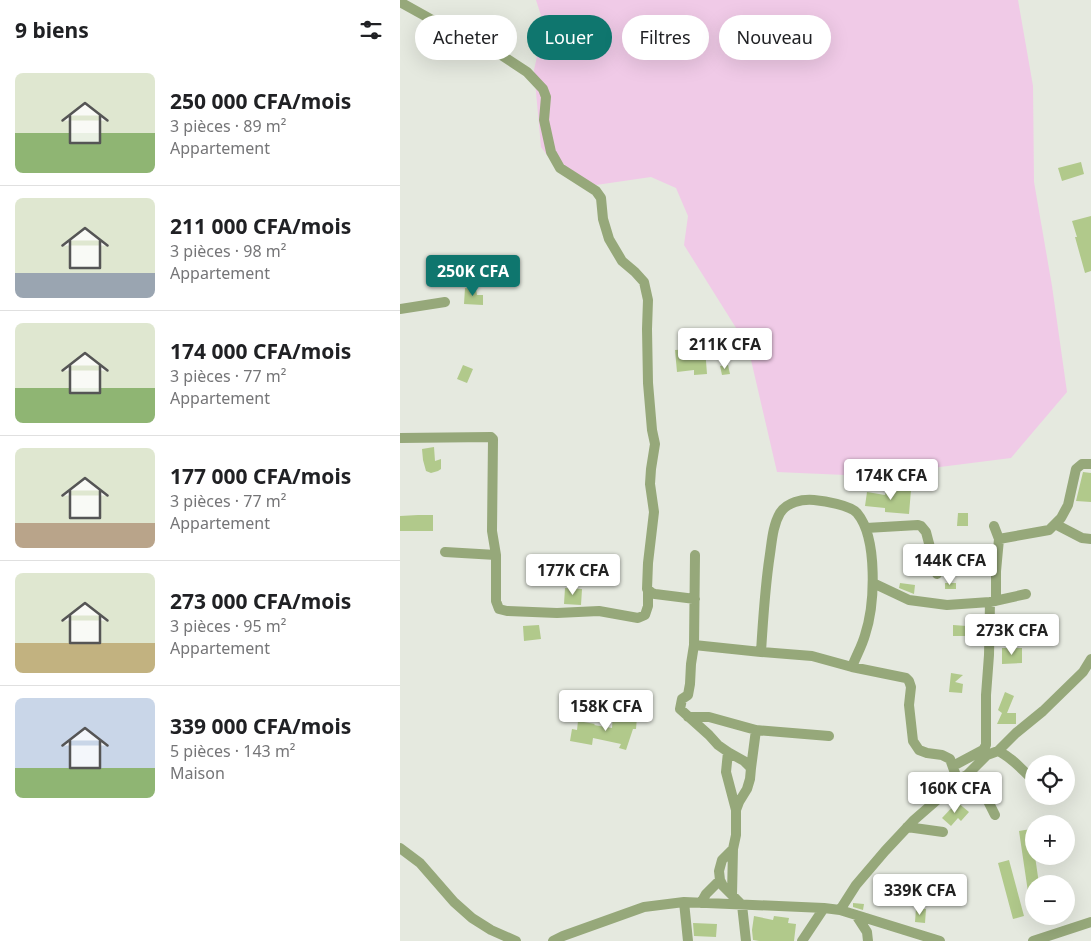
<!DOCTYPE html>
<html lang="fr">
<head>
<meta charset="utf-8">
<style>
  body { margin:0; font-family:"Noto Sans",sans-serif; background:#f2f2f2; color:#202124; height:100vh; display:flex; flex-direction:column; font-size:19px; white-space:nowrap }
  * { box-sizing:border-box; margin:0 }
  p { font-size:16px; color:#757577 }
  .icon { flex:none; width:28px; height:28px; fill:none; stroke:currentColor; stroke-width:2; stroke-linecap:round; stroke-linejoin:round }
  .map { position:relative; flex:1; overflow:hidden }
  .drawer { display:flex; flex-direction:column; background:#fff; width:400px }
  .drawer>* { flex:none }
  .hud { position:absolute; left:15px; top:15px; width:475px; height:45px; display:flex; gap:10px }
  .buttons { position:absolute; left:625px; top:755px; display:grid; gap:10px }
  .buttons a { display:grid; place-items:center; width:50px; height:50px; border-radius:50%; background:#fff; box-shadow:0 5px 20px #0002; font-size:25px }
  .price { position:absolute; translate:-50% -42px; padding:0 11px; border-radius:5px; background:#fff; color:#222; font-size:16px; line-height:32px; filter:drop-shadow(0 1px 2px #0008) }
  .price::after { content:''; position:absolute; left:50%; top:30px; width:15px; height:11px; margin-left:-8px; background:inherit; clip-path:polygon(0 0,100% 0,50% 100%) }
  .price.active { background:#0f766e; color:#fff }
  ul { padding:0; list-style:none }
  li { display:flex; align-items:center; gap:15px; height:125px; padding:0 15px }
  li+li { border-top:1px solid #e0e0e0 }
  li span { display:grid; place-items:center; flex:none; width:140px; height:100px; border-radius:8px; color:#555 }
  li>.icon { margin-inline-start:auto }
  span .icon { width:60px; height:60px; fill:#fffc; stroke-width:1 }
  li b { font-size:21px }
  h2 { display:flex; justify-content:space-between; align-items:center; height:60px; padding:0 15px; font-size:21px }
  .pill { padding:0 18px; border-radius:22px; background:#fff; box-shadow:0 5px 20px #0002; font-size:18px; line-height:45px }
  .pill.active { background:#0f766e; color:#fff }
  main { display:flex; flex:1; min-height:0 }
  .map>svg:first-child { display:block }
  .green { fill:#f0cae7 }
  .building { fill:#b1c98b }
  .lines { fill:none; stroke-linecap:round; stroke-linejoin:round }
  .minor { stroke:#96a87a; stroke-width:10 }
</style>
</head>
<body>
<main>
<section class="drawer">
<h2>9 biens<svg class="icon" aria-label="filters" viewBox="0 0 24 24"><path d="M4 7h16M4 17h16"/><circle cx="9" cy="7" r="2"/><circle cx="15" cy="17" r="2"/></svg></h2>
<ul>
<li><span style="background:linear-gradient(#dfe7d0 60%,#8fb573 0)"><svg class="icon" aria-label="home" viewBox="0 0 24 24"><path d="M3 11l9-7 9 7M6 9v11h12V9"/></svg></span><div><b>250 000 CFA/mois</b><p>3 pièces · 89 m²</p><p>Appartement</p></div></li>
<li><span style="background:linear-gradient(#dfe7d0 75%,#9aa5b1 0)"><svg class="icon" aria-label="home" viewBox="0 0 24 24"><path d="M3 11l9-7 9 7M6 9v11h12V9"/></svg></span><div><b>211 000 CFA/mois</b><p>3 pièces · 98 m²</p><p>Appartement</p></div></li>
<li><span style="background:linear-gradient(#dfe7d0 65%,#8fb573 0)"><svg class="icon" aria-label="home" viewBox="0 0 24 24"><path d="M3 11l9-7 9 7M6 9v11h12V9"/></svg></span><div><b>174 000 CFA/mois</b><p>3 pièces · 77 m²</p><p>Appartement</p></div></li>
<li><span style="background:linear-gradient(#dfe7d0 75%,#b9a48a 0)"><svg class="icon" aria-label="home" viewBox="0 0 24 24"><path d="M3 11l9-7 9 7M6 9v11h12V9"/></svg></span><div><b>177 000 CFA/mois</b><p>3 pièces · 77 m²</p><p>Appartement</p></div></li>
<li><span style="background:linear-gradient(#dfe7d0 70%,#c2b280 0)"><svg class="icon" aria-label="home" viewBox="0 0 24 24"><path d="M3 11l9-7 9 7M6 9v11h12V9"/></svg></span><div><b>273 000 CFA/mois</b><p>3 pièces · 95 m²</p><p>Appartement</p></div></li>
<li><span style="background:linear-gradient(#c9d6e8 70%,#8fb573 0)"><svg class="icon" aria-label="home" viewBox="0 0 24 24"><path d="M3 11l9-7 9 7M6 9v11h12V9"/></svg></span><div><b>339 000 CFA/mois</b><p>5 pièces · 143 m²</p><p>Maison</p></div></li>
</ul>
</section>
<div class="map">
<svg width="691" height="941" viewBox="0 0 691 941">
  <rect width="100%" height="100%" fill="#e5e9df"/>
  <path class="green" d="M 136,0 L 618,0 L 633,86 L 634,182 L 652,286 L 667,392 L 611,458 L 532,468 L 445,475 L 377,472 L 348,347 L 284,245 L 288,216 L 276,188 L 251,177 L 196,185 L 158,170 L 141,147 L 134,70 L 144,25 Z"/>
  <path class="building" d="M 681,162 L 684,174 L 662,181 L 658,168 Z
    M 691,216 L 691,271 L 685,273 L 675,237 L 677,237 L 672,221 Z
    M 65,288 L 76,289 L 77,295 L 83,295 L 83,305 L 64,304 Z
    M 305,348 L 307,374 L 294,375 L 294,370 L 277,372 L 275,350 Z
    M 63,365 L 73,369 L 67,383 L 57,379 Z
    M 328,365 L 330,374 L 322,375 L 320,366 Z
    M 34,447 L 35,461 L 41,459 L 41,469 L 38,471 L 31,473 L 26,471 L 23,460 L 22,449 Z
    M 683,472 L 691,473 L 691,502 L 676,501 Z
    M 492,489 L 511,490 L 509,514 L 485,512 L 485,508 L 465,506 L 467,492 L 485,495 L 486,491 L 492,491 Z
    M 558,513 L 568,513 L 568,526 L 557,526 Z
    M 18,515 L 33,515 L 33,531 L 0,531 L 0,516 Z
    M 556,546 L 570,546 L 570,552 L 556,553 Z
    M 500,583 L 515,585 L 514,594 L 499,588 Z
    M 545,583 L 556,583 L 556,589 L 545,589 Z
    M 165,588 L 182,589 L 181,605 L 164,604 Z
    M 139,625 L 141,639 L 124,641 L 123,626 Z
    M 553,625 L 567,626 L 567,636 L 553,636 Z
    M 602,648 L 622,648 L 622,663 L 602,664 Z
    M 551,673 L 563,675 L 555,682 L 563,684 L 562,693 L 549,692 Z
    M 605,692 L 614,696 L 607,713 L 616,713 L 616,724 L 597,724 L 602,713 L 598,710 Z
    M 213,715 L 237,717 L 236,729 L 233,729 L 226,750 L 219,748 L 221,744 L 193,738 L 192,745 L 170,741 L 172,729 L 177,730 L 178,721 L 195,724 L 194,725 L 212,728 Z
    M 557,802 L 569,812 L 561,821 L 558,818 L 551,826 L 542,818 Z
    M 631,829 L 634,856 L 635,856 L 639,884 L 634,884 L 634,891 L 628,892 L 619,831 Z
    M 609,860 L 624,916 L 613,919 L 598,863 Z
    M 485,879 L 497,882 L 494,896 L 482,893 Z
    M 453,903 L 464,904 L 463,910 L 453,907 Z
    M 516,908 L 526,909 L 525,923 L 515,922 Z
    M 354,916 L 373,920 L 374,916 L 389,918 L 388,923 L 396,924 L 394,941 L 359,941 L 353,940 L 352,930 Z
    M 293,923 L 317,924 L 316,937 L 294,936 Z"/>
  <g class="lines">
    <path class="minor" d="M 0,2 L 54,32 L 80,41 L 127,72 L 143,89 L 146,97 L 144,120 L 151,152 L 160,168 L 196,191 L 201,198 L 203,219 L 209,239 L 222,261 L 235,272 L 244,282 L 248,300 L 247,329 L 248,383 L 252,430 L 255,444 L 251,469 L 250,484 L 254,512 L 248,563 L 247,589 L 252,593 L 255,594 L 295,599
      M 0,309 L 45,302
      M 0,438 L 91,437 L 93,439 L 92,531 L 96,555 L 96,601 L 99,609 L 107,611 L 157,613 L 199,611 L 238,618 L 245,615 L 248,606 L 248,591
      M 655,524 L 682,538 L 691,539
      M 594,526 L 599,539 L 596,571 L 596,601
      M 466,528 L 518,525 L 521,526 L 526,532 L 537,574
      M 599,539 L 649,530 L 661,518 L 668,505 L 676,469 L 682,464 L 691,464
      M 45,552 L 96,555
      M 295,555 L 294,645 L 291,664 L 290,684 L 288,695 L 282,699 L 280,709 L 309,735 L 318,745 L 328,752 L 344,761 L 351,768 L 350,779 L 347,789 L 339,802 L 336,810 L 336,835 L 333,849 L 322,860 L 319,871 L 320,880 L 323,886 L 342,905 L 346,941
      M 473,583 L 509,600 L 547,605 L 590,602 L 626,594
      M 294,645 L 361,652 L 412,656 L 452,667 L 506,678 L 509,681 L 511,687 L 509,705 L 513,741 L 519,750 L 527,753 L 542,755 L 550,759 L 555,773 L 554,782 L 545,793 L 514,820 L 485,851 L 456,885 L 440,910
      M 361,652 C 363,619 365,586 370,554 C 372,540 373,525 380,513 C 387,502 402,499 414,500 C 424,501 450,505 457,513 C 478,538 475,605 465,635 C 462,646 456,656 452,667
      M 288,717 L 309,717 L 356,730 L 429,736
      M 598,751 C 613,758 622,770 634,781
      M 328,752 L 326,772 L 336,810
      M 553,766 L 583,750 L 586,745 L 586,695 L 589,655 L 590,602
      M 351,768 L 356,730
      M 567,775 L 582,789 L 595,815
      M 554,782 L 567,775 L 587,755 L 598,751 L 616,733 L 643,711 L 683,672 L 691,659
      M 507,827 L 543,832
      M 0,848 L 20,863 L 54,902 L 72,918 L 91,930 L 116,941
      M 332,895 L 333,849
      M 284,902 L 288,941
      M 301,903 L 306,894 L 320,880
      M 456,915 L 467,932 L 468,941
      M 153,941 L 163,936 L 244,907 L 284,902 L 424,908 L 440,910 L 540,941
      M 402,941 L 424,908
      M 633,941 L 691,922"/>
  </g>
</svg>
<div class="buttons">
<a><svg class="icon" aria-label="locate" viewBox="0 0 24 24"><circle cx="12" cy="12" r="6"/><path d="M12 2v4M12 18v4M2 12h4M18 12h4"/></svg></a>
<a>+</a>
<a>−</a>
</div>
<b class="price active" style="left:73px;top:297px">250K CFA</b>
<b class="price" style="left:325px;top:370px">211K CFA</b>
<b class="price" style="left:491px;top:501px">174K CFA</b>
<b class="price" style="left:550px;top:586px">144K CFA</b>
<b class="price" style="left:173px;top:596px">177K CFA</b>
<b class="price" style="left:612px;top:656px">273K CFA</b>
<b class="price" style="left:206px;top:732px">158K CFA</b>
<b class="price" style="left:555px;top:814px">160K CFA</b>
<b class="price" style="left:520px;top:916px">339K CFA</b>
<div class="hud">
<a class="pill">Acheter</a>
<a class="pill active">Louer</a>
<a class="pill">Filtres</a>
<a class="pill">Nouveau</a>
</div>
</div>
</main>
</body>
</html>
